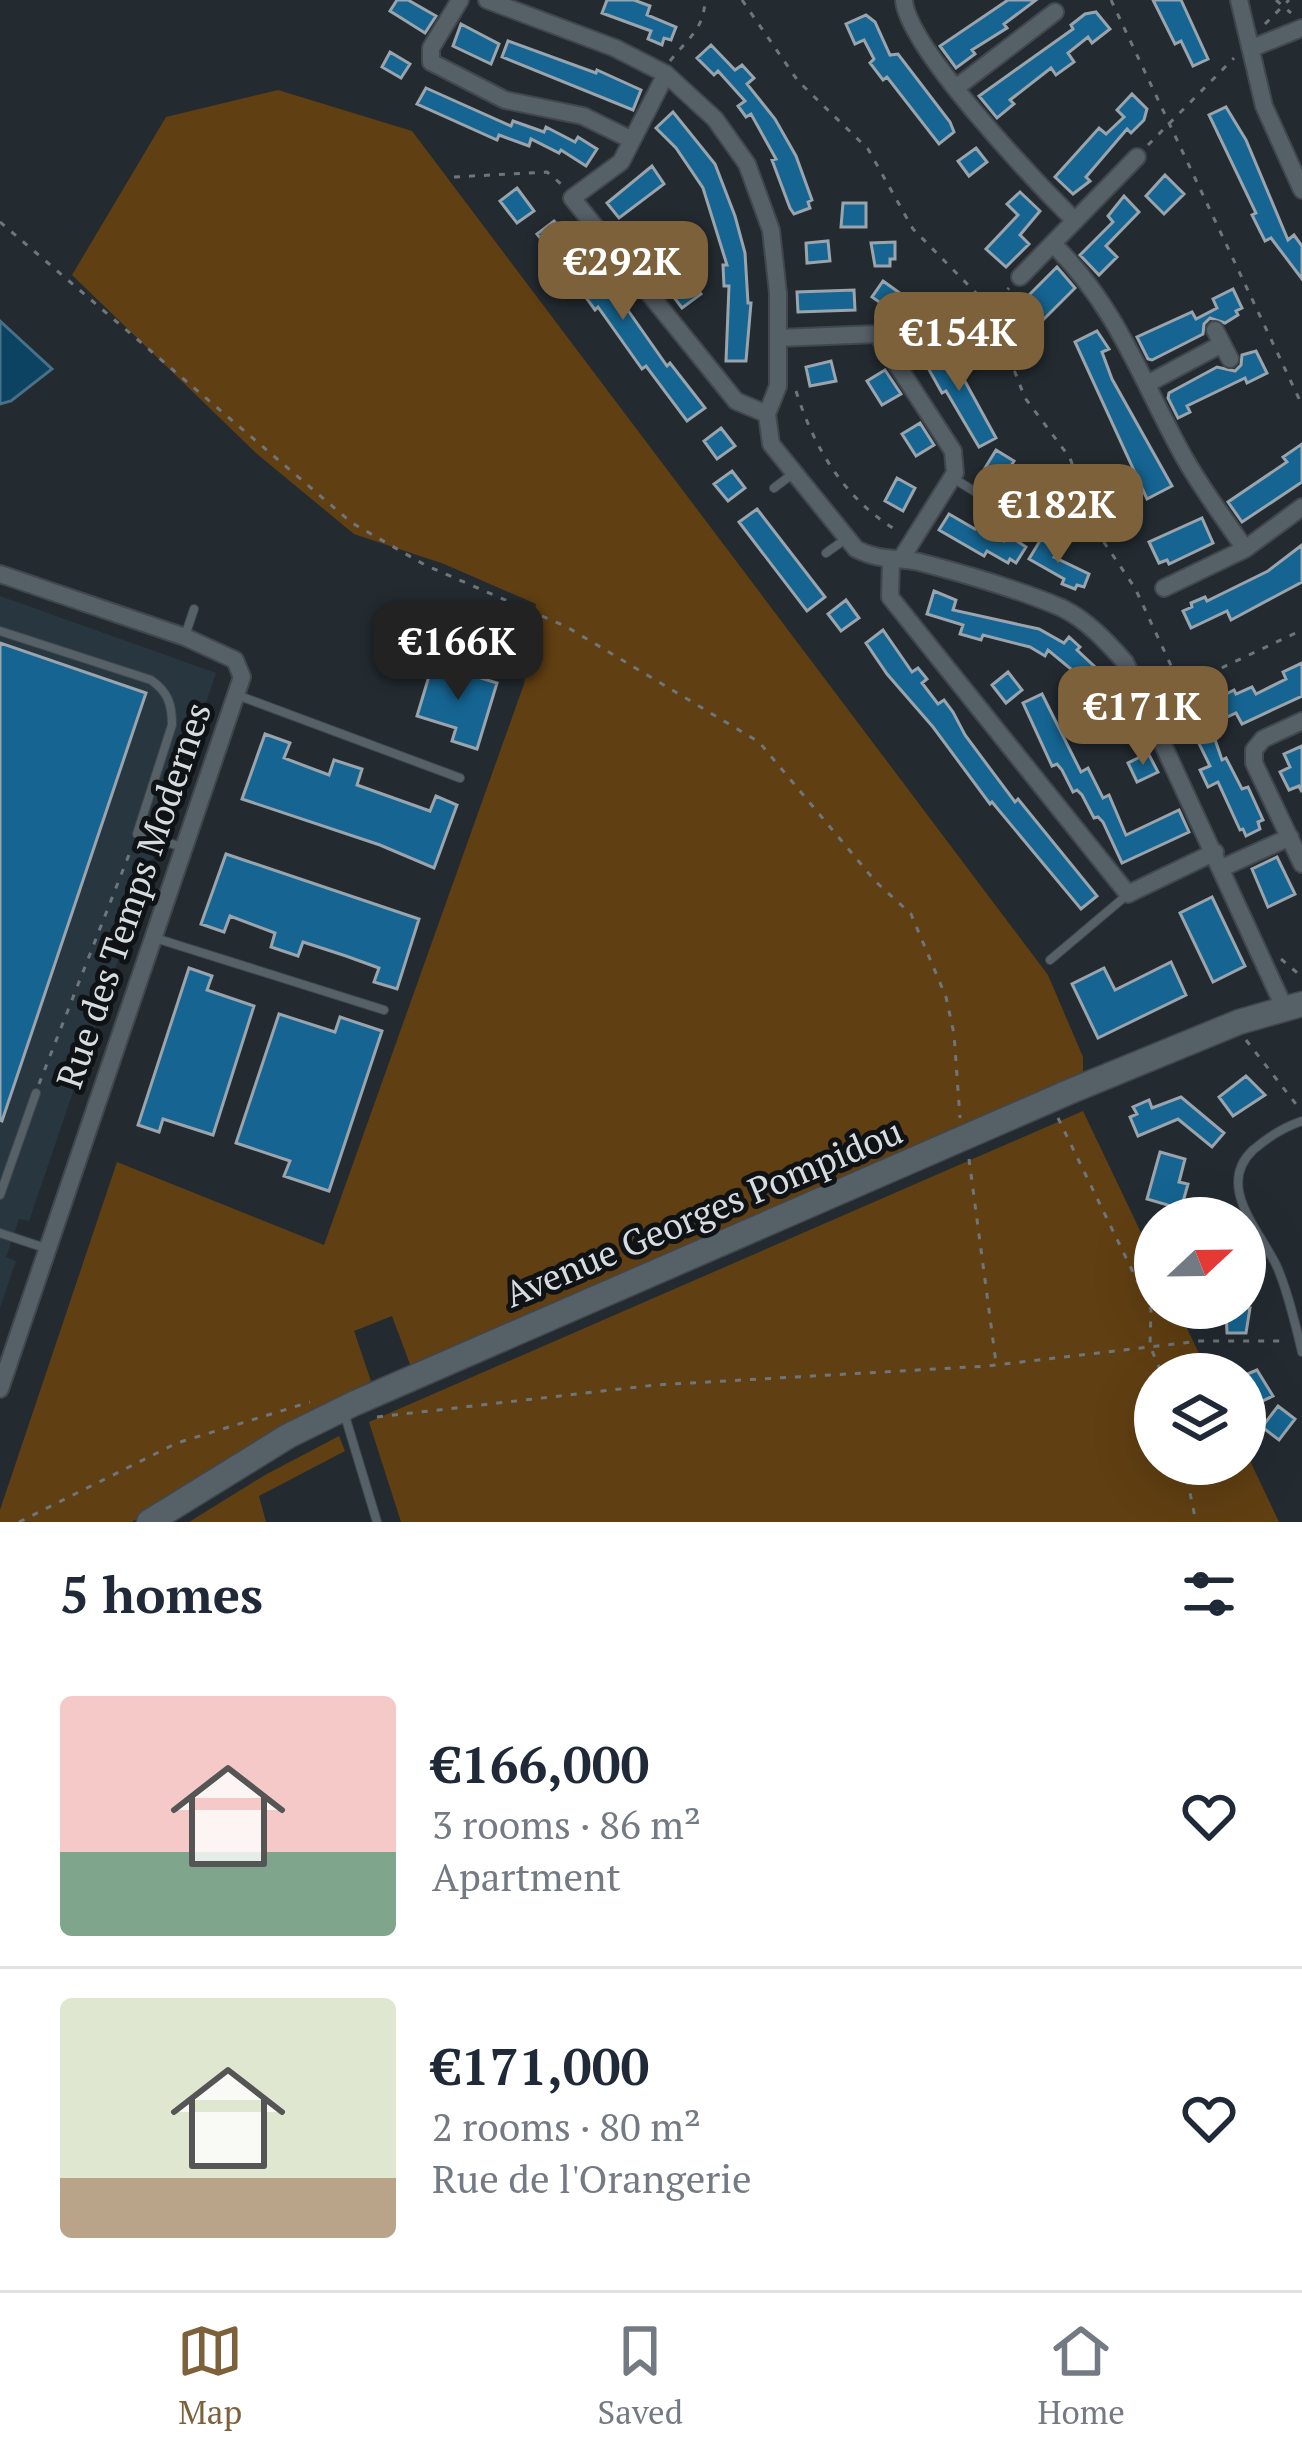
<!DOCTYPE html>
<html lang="en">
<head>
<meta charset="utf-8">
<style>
  body { margin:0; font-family:"PT Serif",serif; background:#f6f6f7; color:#1f2937; height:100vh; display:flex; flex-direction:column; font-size:45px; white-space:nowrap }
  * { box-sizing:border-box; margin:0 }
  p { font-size:39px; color:#747a83 }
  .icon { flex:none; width:66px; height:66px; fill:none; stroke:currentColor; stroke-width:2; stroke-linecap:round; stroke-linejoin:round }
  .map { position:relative; height:1522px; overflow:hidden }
  .drawer { display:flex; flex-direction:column; background:#fff; flex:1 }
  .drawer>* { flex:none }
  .needle { width:78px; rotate:68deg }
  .fabs { position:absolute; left:1134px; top:1197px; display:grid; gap:24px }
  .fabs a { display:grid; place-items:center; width:132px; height:132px; border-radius:50%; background:#fff; box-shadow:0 12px 48px #0002; font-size:60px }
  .price { position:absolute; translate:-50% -102px; padding:0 27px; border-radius:24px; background:#7d613b; color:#fff; font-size:39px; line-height:78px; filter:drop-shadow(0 3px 6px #0008) }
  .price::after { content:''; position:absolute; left:50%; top:72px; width:36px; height:27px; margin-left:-18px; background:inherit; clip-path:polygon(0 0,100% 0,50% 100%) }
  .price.current { background:#222; color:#fff }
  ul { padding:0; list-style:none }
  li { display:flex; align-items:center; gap:36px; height:300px; padding:0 60px }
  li+li { border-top:3px solid #e0e1e3 }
  li span { display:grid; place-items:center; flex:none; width:336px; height:240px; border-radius:12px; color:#555 }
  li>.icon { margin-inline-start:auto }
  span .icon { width:144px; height:144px; fill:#fffc; stroke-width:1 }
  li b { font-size:51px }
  h2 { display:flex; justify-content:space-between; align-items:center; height:144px; padding:0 60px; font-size:51px }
  .tab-bar { display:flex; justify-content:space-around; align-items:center; height:168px; border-top:3px solid #e0e1e3; background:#fff; font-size:33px; color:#747a83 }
  .tab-bar a { display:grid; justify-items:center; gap:6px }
  .tab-bar .current { color:#7d613b }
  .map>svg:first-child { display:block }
  .built { fill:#283640 }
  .green { fill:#603f12 }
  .water { fill:#0c4262; stroke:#497088; stroke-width:3 }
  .building { fill:#156491; stroke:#9aa4ac; stroke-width:3 }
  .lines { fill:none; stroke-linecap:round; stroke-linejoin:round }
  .service-casing { stroke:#41474d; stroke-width:10 }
  .minor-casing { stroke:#41474d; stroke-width:20 }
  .secondary-casing { stroke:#41474d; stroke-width:27 }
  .path { stroke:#6f767b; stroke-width:3; stroke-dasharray:6 9; stroke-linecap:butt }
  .service { stroke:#566067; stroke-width:8 }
  .minor { stroke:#566067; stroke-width:16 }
  .secondary { stroke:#566067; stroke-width:24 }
  .labels { text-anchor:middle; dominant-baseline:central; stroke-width:10; stroke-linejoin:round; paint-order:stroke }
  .street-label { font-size:36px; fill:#d6dce0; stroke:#0f1316 }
</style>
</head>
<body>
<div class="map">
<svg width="1302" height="1522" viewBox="0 0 1302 1522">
  <rect width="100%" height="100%" fill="#232b31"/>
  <path class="built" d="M 0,596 L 216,673 L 29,1221 L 19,1219 L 6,1257 L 16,1261 L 0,1308 Z"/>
  <path class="green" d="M 278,90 L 412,131 L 1048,975 L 1083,1057 L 1083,1075 L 411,1367 L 392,1316 L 354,1331 L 371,1381 L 257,1442 L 132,1522 L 0,1522 L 0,1510 L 117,1162 L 324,1245 L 524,684 L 536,604 L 444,564 L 354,534 L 257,454 L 72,275 L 166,117 Z
    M 1083,1111 L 1155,1262 L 1155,1308 L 1177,1308 L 1209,1374 L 1155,1374 L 1155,1464 L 1245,1464 L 1245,1450 L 1279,1522 L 401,1522 L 369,1422 Z
    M 339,1436 L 345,1451 L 259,1496 L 266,1522 L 189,1522 L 265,1475 Z"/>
  <path class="water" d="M 0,321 L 52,369 L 11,401 L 0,404 Z"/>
  <path class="building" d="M 397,0 L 408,0 L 436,16 L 425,33 L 390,11 Z
    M 607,0 L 634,0 L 650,6 L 647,15 L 676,27 L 671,40 L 664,38 L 662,45 L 648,39 L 651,31 L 602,13 Z
    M 1008,0 L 1036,0 L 1004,24 L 1007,28 L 972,50 L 975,54 L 956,68 L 940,46 Z
    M 1153,0 L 1181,0 L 1208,59 L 1193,66 L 1181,41 L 1175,44 Z
    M 1096,12 L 1110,29 L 1092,43 L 1088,37 L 1068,53 L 1074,62 L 1056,75 L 1051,68 L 1010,100 L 1014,104 L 997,118 L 979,96 L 1073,29 L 1071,25 L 1085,14 Z
    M 866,15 L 875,22 L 890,55 L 898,54 L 950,122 L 954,132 L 939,144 L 887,77 L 883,80 L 870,63 L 874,59 L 864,40 L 855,44 L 846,24 Z
    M 461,24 L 499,44 L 491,64 L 453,46 Z
    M 508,41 L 596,73 L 597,70 L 641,90 L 633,110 L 502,57 Z
    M 711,45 L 735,70 L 742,65 L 754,78 L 747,84 L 775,119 L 796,156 L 812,200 L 808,202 L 810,208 L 794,214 L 790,208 L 772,160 L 776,159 L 751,114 L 746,117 L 738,106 L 745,101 L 718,71 L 714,75 L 697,58 Z
    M 390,52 L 410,64 L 401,78 L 382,67 Z
    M 426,88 L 511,126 L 513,121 L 544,132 L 546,127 L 575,142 L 578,137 L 597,149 L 586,166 L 561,150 L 559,153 L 531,139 L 529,146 L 499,135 L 497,140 L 417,104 Z
    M 1132,94 L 1147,109 L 1144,120 L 1131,133 L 1127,129 L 1086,177 L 1090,181 L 1073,194 L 1055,177 L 1099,128 L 1106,134 L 1124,117 L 1117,110 Z
    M 1226,107 L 1246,140 L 1288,240 L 1294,235 L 1302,246 L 1302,279 L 1271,238 L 1265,241 L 1252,215 L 1256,213 L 1209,115 Z
    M 673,112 L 715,164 L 735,216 L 745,253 L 748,303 L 751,303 L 746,361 L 726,361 L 729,286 L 724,286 L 723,265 L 727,265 L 703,188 L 676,148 L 656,128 Z
    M 976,148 L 987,162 L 969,176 L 958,161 Z
    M 652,166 L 664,184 L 619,218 L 607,203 Z
    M 1165,175 L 1184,194 L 1164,214 L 1146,196 Z
    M 517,188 L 534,211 L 517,223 L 500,201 Z
    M 1020,192 L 1040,211 L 1020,235 L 1029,244 L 1006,267 L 986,249 L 1018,215 L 1007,204 Z
    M 1124,196 L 1139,212 L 1106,246 L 1117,257 L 1099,275 L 1080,255 L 1113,222 L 1108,216 Z
    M 843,203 L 866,203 L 866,227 L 841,227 Z
    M 554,221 L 578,252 L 584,248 L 597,266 L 592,269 L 624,312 L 627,309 L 667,366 L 670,363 L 705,408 L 687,421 L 646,366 L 642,369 L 598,307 L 595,310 L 582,292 L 587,289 L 556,247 L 550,251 L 537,234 Z
    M 656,229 L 676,257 L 683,252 L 694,267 L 676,279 L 660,256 L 654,260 L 640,241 Z
    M 828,241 L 830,261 L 807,263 L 806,243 Z
    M 895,242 L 895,259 L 890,259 L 890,266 L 875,266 L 871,243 Z
    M 1057,267 L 1075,288 L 1037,326 L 1017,307 Z
    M 689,277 L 701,294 L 682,308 L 673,296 L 677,293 L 674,288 Z
    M 883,281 L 918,306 L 929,322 L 911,334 L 899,316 L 872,297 Z
    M 1233,289 L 1242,308 L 1236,311 L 1238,315 L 1225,323 L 1210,318 L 1204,324 L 1203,334 L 1152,360 L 1148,359 L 1137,337 L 1192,312 L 1196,319 L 1217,308 L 1213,299 Z
    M 854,290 L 855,310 L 798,312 L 797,292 Z
    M 1097,331 L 1109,349 L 1102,352 L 1112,379 L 1172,486 L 1147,499 L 1075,342 Z
    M 944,343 L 996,438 L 979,447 L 946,391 L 942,393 L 927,366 L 933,362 L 927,354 Z
    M 1256,351 L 1267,373 L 1247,383 L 1245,378 L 1187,406 L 1190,412 L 1178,418 L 1168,398 L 1169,393 L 1217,367 L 1235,371 L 1241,365 L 1242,355 Z
    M 831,361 L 836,381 L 810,386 L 806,367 Z
    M 885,370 L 901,394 L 882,405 L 867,381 Z
    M 920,423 L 934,445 L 916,456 L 902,434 Z
    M 721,428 L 735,446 L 717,459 L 704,441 Z
    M 1302,444 L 1302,482 L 1242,522 L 1228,502 L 1287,462 L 1283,457 Z
    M 996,450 L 1014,461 L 1003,479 L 985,468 Z
    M 732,471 L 745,488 L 728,501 L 714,484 Z
    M 897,478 L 915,488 L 903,511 L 885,501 Z
    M 1032,485 L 1049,496 L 1039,514 L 1020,503 Z
    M 757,509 L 825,597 L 807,611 L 739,522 Z
    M 949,514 L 975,529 L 978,525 L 1004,541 L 1008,535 L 1026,547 L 1016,563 L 1010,559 L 1008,563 L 987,551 L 984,556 L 939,530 Z
    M 1202,518 L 1213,543 L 1169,564 L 1167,560 L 1159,563 L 1149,542 Z
    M 1041,539 L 1058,550 L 1054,557 L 1089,574 L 1084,587 L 1077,585 L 1075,589 L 1062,584 L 1064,579 L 1029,559 Z
    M 1302,545 L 1302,582 L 1231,620 L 1227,611 L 1191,628 L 1183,611 L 1192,607 L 1191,603 L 1205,597 L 1207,601 L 1268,571 Z
    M 934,591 L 956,600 L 953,610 L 1039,629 L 1064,643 L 1069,637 L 1080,647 L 1077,650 L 1095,667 L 1103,684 L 1086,692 L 1077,674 L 1048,650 L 1045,656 L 1030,647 L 983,635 L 981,640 L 960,634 L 963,625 L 927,614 Z
    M 846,600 L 859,618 L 841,631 L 828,614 Z
    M 883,630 L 912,672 L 918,668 L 927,679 L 922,683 L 938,704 L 944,700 L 953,712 L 965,735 L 1015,802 L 1018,799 L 1097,896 L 1081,909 L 992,802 L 990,804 L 933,727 L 887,674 L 866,643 Z
    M 0,643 L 146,693 L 2,1121 L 0,1120 Z
    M 433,663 L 497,683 L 477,749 L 452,741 L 456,728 L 417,716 Z
    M 1302,663 L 1302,696 L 1242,724 L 1236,713 L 1210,725 L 1222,760 L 1226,758 L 1242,789 L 1248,787 L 1263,820 L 1258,822 L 1260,829 L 1246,836 L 1243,829 L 1240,830 L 1218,782 L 1208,787 L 1200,770 L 1210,766 L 1185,715 L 1234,690 L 1236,694 L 1252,687 L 1256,694 L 1286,679 L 1283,672 Z
    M 1008,672 L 1022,690 L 1006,703 L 992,685 Z
    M 1120,693 L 1131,716 L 1112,725 L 1101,702 Z
    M 1042,694 L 1081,772 L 1088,768 L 1103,798 L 1109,795 L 1126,835 L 1179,810 L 1189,832 L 1122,863 L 1103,822 L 1098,817 L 1094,818 L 1082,795 L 1077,790 L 1073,792 L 1062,770 L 1057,764 L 1052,766 L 1023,703 Z
    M 265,734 L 290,743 L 284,758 L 329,775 L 334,760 L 362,769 L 357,785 L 430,811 L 436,796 L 457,805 L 434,868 L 380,845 L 242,799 Z
    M 1302,746 L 1302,792 L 1299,786 L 1289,790 L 1280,772 L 1290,767 L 1284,754 Z
    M 1148,753 L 1158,772 L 1137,782 L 1128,763 Z
    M 226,854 L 419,919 L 397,989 L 374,982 L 379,968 L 346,956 L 303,942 L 298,956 L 271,947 L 275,933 L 230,916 L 224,932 L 201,924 Z
    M 1277,857 L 1295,894 L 1268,907 L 1252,869 Z
    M 1212,897 L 1245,966 L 1213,982 L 1180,913 Z
    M 1171,962 L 1186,995 L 1098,1038 L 1072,984 L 1104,968 L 1115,990 Z
    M 189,968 L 212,976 L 207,990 L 254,1006 L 213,1135 L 163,1119 L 159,1132 L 138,1125 Z
    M 279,1014 L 335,1032 L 340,1017 L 382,1031 L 329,1191 L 284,1176 L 290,1161 L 236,1143 Z
    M 1246,1076 L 1265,1095 L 1233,1116 L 1219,1097 Z
    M 1181,1097 L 1224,1133 L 1212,1147 L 1178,1119 L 1138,1136 L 1130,1117 L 1137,1114 L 1133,1107 L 1149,1100 L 1152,1108 Z
    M 1160,1152 L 1185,1159 L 1179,1182 L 1188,1184 L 1181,1209 L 1147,1199 Z
    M 1226,1308 L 1250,1308 L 1246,1333 L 1227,1333 Z
    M 1257,1370 L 1273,1396 L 1256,1404 L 1252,1396 L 1245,1399 L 1245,1375 Z
    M 1278,1406 L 1295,1419 L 1279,1440 L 1262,1427 Z"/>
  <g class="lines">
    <defs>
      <path id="service" d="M 953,478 L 1001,508
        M 774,488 L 795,472
        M 826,553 L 847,538
        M 0,631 L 151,680 C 168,692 172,704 172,725 L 137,834 L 183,847
        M 185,636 L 194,609
        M 237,695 L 460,778
        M 155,938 L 384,1010
        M 1050,960 L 1127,895
        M 1302,1121 C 1284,1127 1268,1137 1253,1150 C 1214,1187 1262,1232 1278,1269 C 1289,1296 1295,1323 1302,1352
        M 0,1195 L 36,1093
        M 0,1233 L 48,1249
        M 345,1416 L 377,1522"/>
      <path id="minor" d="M 460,0 L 431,48 L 431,62 L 505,100 L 583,116 L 632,140
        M 487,0 L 615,48 L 666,74 L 715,119 L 747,164 L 771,230 L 778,293 L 778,386 L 767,414 L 771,444 L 856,549 C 879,561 896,557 919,562 C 965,574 1018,589 1062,608 C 1087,620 1107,642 1125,662 L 1284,1007
        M 904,0 C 907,47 1037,183 1075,221
        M 1239,0 L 1264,106 L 1302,190
        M 1252,48 L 1302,28
        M 666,74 L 621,162 L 572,198 L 736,401 L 767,414
        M 957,87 L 1055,12
        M 1053,244 C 1115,305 1138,372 1179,448 C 1197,483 1223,516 1245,549
        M 1020,277 L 1137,157
        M 1215,330 L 1230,359
        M 778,338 L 877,334 L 953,451 L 955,473 L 901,559
        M 1147,384 L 1222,344
        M 891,560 L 890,597 L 1128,894 L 1215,852
        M 0,574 L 185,637 L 235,660 L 242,677 L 0,1389
        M 1164,588 L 1245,549 L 1302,507
        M 1302,721 L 1263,739 L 1254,750 L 1254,763 L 1302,864
        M 1222,868 L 1290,837"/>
      <path id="secondary" d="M 149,1522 L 288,1436 L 355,1403 L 1071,1091 L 1239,1022 L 1302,1004"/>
    </defs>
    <use href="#service" class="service-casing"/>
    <use href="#minor" class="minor-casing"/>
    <use href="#secondary" class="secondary-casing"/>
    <path class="path" d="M 742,0 L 798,81 L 868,149 L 913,229 L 980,297 L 997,326 L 1025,398 L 1070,458 L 1095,529 L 1135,588 L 1181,687 L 1302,630
      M 1111,0 L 1302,405
      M 1276,0 L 1291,13
      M 1265,24 L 1289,0
      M 670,61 C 687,39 704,30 705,0
      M 1148,145 L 1234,58
      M 454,177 L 547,172 L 561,184
      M 0,222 L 352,523 L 425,565 L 567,627 L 759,742 L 876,882 L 911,914 L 946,997 L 954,1034 L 960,1118
      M 907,351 L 958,316 L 987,309 L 1009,288
      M 796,391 C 814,448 844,498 896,530
      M 1281,959 L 1302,977
      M 1246,1040 L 1299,1108
      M 39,1084 L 132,847
      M 1058,1118 L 1151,1309 L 1150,1346 L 1162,1374
      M 969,1159 L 996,1363
      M 377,1417 L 655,1385 L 988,1366 L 1200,1341 L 1287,1341
      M 1184,1464 L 1196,1522
      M 19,1522 L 177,1443 L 310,1402"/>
    <use href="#service" class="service"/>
    <use href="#minor" class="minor"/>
    <use href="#secondary" class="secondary"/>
  </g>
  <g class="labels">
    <g class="street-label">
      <text transform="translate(133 895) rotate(-71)">Rue des Temps Modernes</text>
      <text transform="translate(703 1212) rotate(-23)">Avenue Georges Pompidou</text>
    </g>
  </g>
</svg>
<div class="fabs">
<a><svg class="needle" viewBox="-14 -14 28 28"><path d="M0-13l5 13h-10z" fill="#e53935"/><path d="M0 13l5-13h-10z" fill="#747a83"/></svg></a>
<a><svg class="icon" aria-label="layers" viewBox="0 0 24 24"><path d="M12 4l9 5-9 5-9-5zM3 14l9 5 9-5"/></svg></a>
</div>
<b class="price" style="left:623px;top:323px">€292K</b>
<b class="price" style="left:959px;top:394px">€154K</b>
<b class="price" style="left:1058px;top:566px">€182K</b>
<b class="price current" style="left:458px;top:703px">€166K</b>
<b class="price" style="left:1143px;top:768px">€171K</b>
</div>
<section class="drawer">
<h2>5 homes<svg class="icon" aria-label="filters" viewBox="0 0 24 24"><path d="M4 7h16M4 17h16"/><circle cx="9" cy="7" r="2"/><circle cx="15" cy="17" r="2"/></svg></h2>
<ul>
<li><span style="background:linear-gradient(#f6c9c9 65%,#7fa58c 0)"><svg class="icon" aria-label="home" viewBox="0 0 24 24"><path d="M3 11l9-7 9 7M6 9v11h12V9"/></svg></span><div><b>€166,000</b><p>3 rooms · 86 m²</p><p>Apartment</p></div><svg class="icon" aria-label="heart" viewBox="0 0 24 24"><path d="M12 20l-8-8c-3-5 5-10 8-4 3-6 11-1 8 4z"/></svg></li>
<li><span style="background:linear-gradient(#dfe7d0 75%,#b9a48a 0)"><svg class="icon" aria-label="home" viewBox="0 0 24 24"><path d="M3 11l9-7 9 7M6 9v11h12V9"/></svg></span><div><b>€171,000</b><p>2 rooms · 80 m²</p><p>Rue de l'Orangerie</p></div><svg class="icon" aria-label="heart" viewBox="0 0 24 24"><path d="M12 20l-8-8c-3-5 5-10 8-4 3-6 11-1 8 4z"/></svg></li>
</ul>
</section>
<nav class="tab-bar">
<a class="current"><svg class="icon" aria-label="map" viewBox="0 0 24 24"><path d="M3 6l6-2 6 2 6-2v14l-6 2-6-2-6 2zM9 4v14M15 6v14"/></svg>Map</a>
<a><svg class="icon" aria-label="saved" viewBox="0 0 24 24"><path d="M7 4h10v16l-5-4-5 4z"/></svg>Saved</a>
<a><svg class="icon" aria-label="home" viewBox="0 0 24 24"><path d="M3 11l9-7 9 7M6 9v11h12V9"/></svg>Home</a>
</nav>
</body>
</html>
